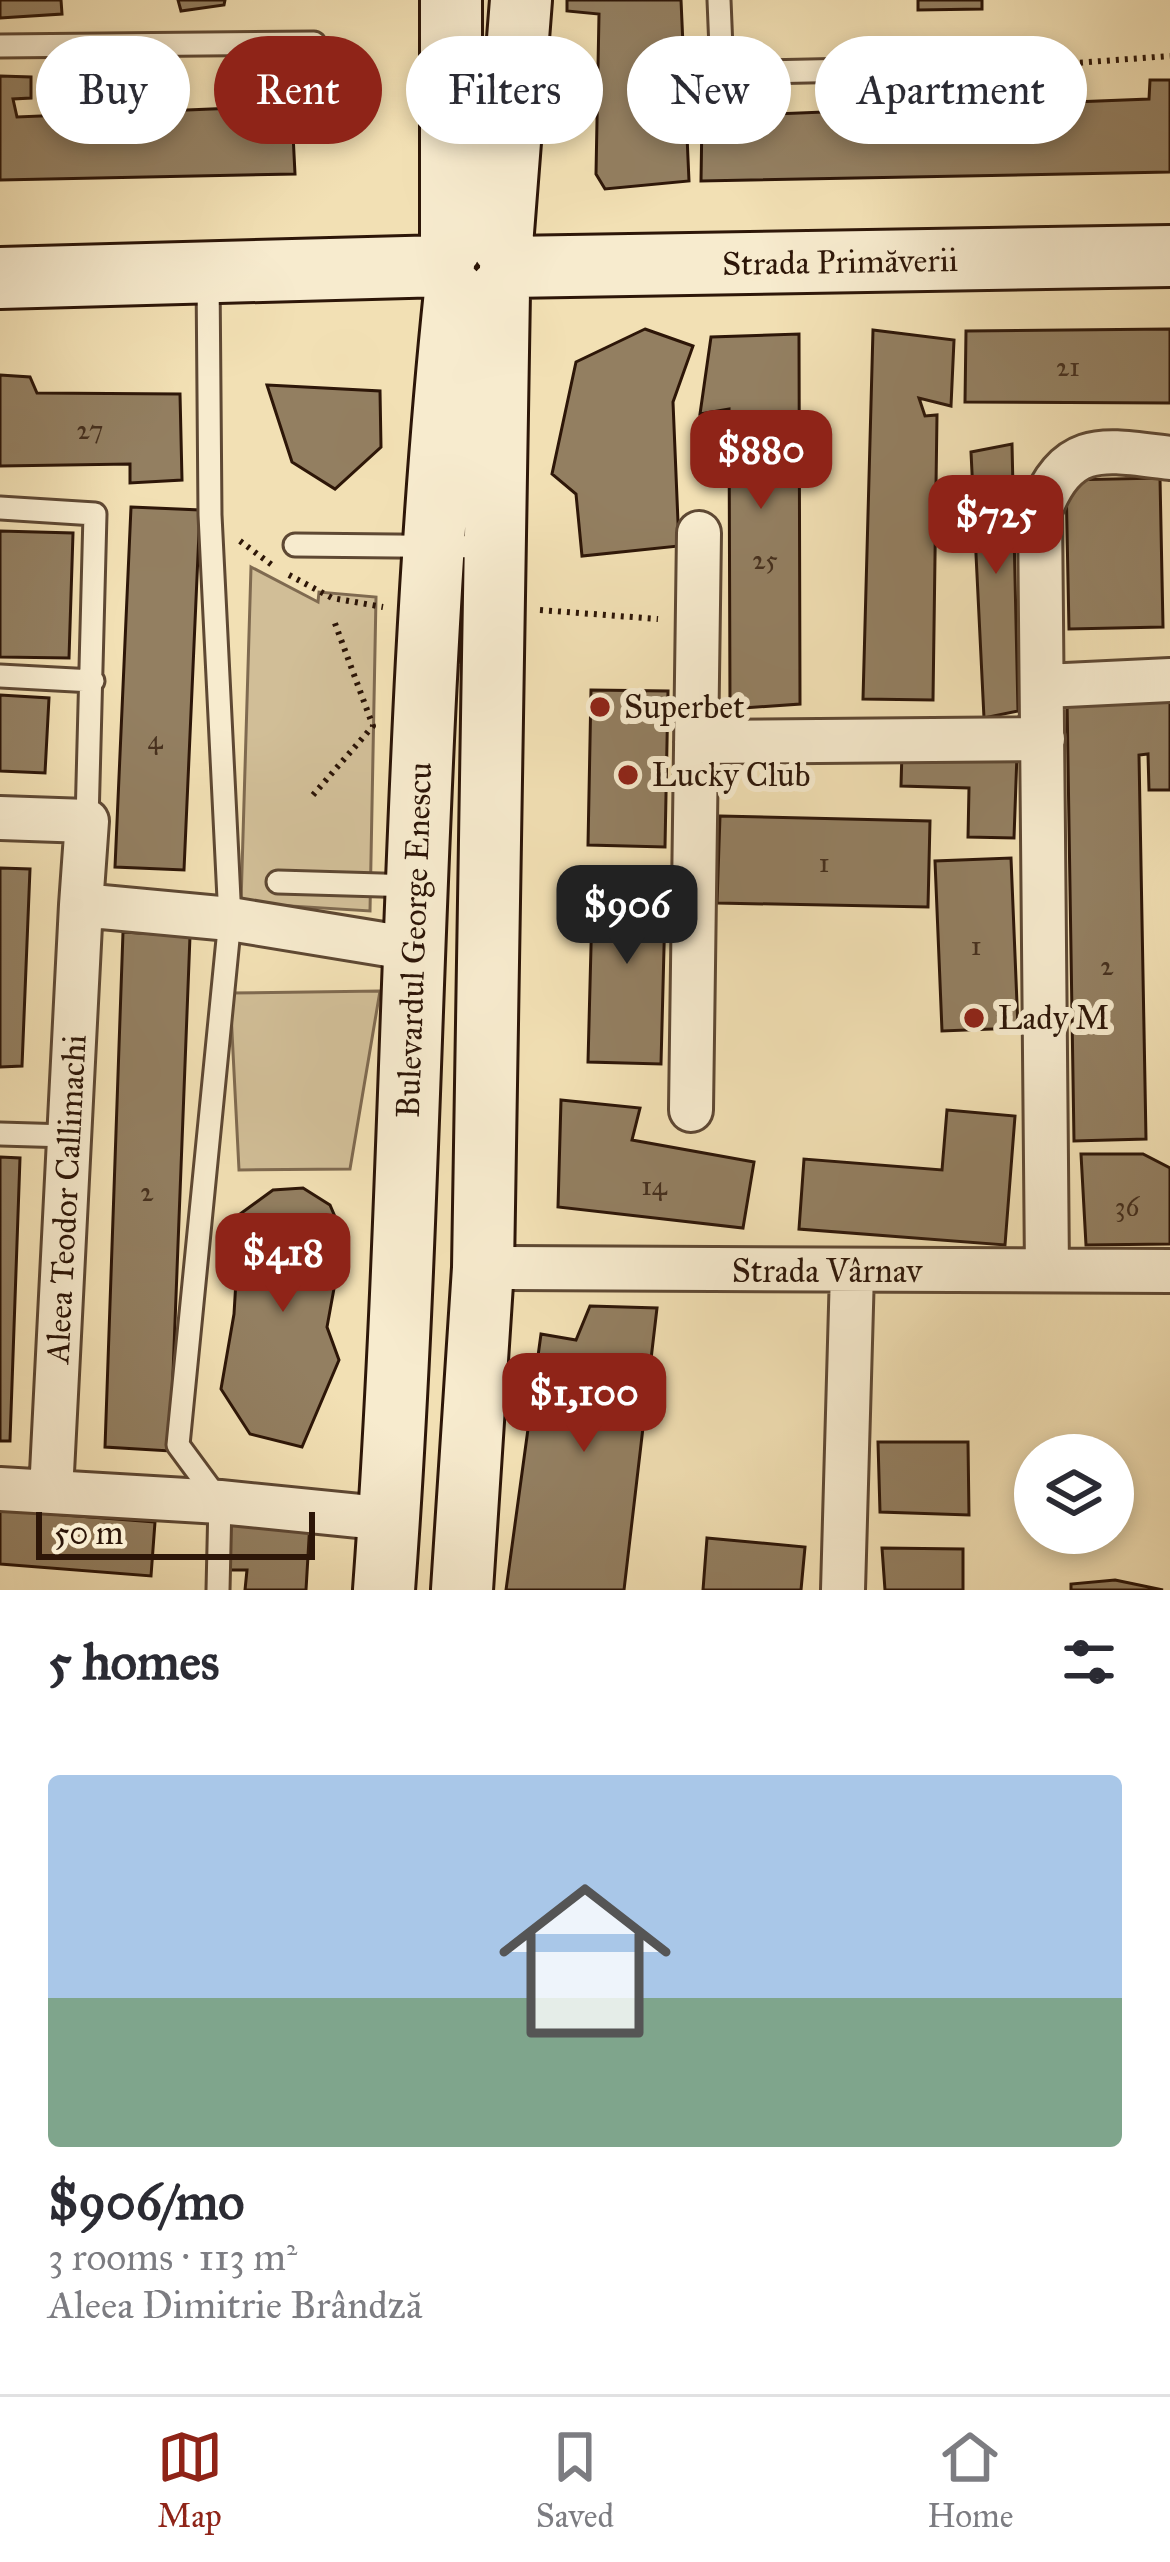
<!DOCTYPE html>
<html lang="en">
<head>
<meta charset="utf-8">
<style>
  body { margin:0; font-family:"IM FELL Great Primer",serif; background:#f7f7f7; color:#2b2b33; height:100vh; display:flex; flex-direction:column; font-size:45px; white-space:nowrap }
  * { box-sizing:border-box; margin:0 }
  p { font-size:39px; color:#7c7c81 }
  .icon { flex:none; width:66px; height:66px; fill:none; stroke:currentColor; stroke-width:2; stroke-linecap:round; stroke-linejoin:round }
  .map { position:relative; height:1590px; overflow:hidden }
  .panel { display:flex; flex-direction:column; background:#fff; flex:1 }
  .panel>* { flex:none }
  .banner { position:absolute; left:36px; top:36px; width:1098px; height:108px; display:flex; gap:24px }
  .tools { position:absolute; left:1014px; top:1434px; display:grid; gap:24px }
  .tools a { display:grid; place-items:center; width:120px; height:120px; border-radius:50%; background:#fff; box-shadow:0 6px 18px #0003; font-size:60px }
  .scale { position:absolute; left:36px; bottom:30px; width:279px; box-sizing:border-box; padding-left:12px; border:6px solid #2d1608; border-top:0; font-size:33px; line-height:42px; white-space:nowrap; color:#2d1608; -webkit-text-stroke:9px #f7ebce; paint-order:stroke }
  .price { position:absolute; translate:-50% -102px; padding:0 27px; border-radius:24px; background:#8f2418; color:#fff; font-size:39px; line-height:78px; filter:drop-shadow(0 3px 6px #0008) }
  .price::after { content:''; position:absolute; left:50%; top:72px; width:36px; height:27px; margin-left:-18px; background:inherit; clip-path:polygon(0 0,100% 0,50% 100%) }
  .price.active { background:#222; color:#fff }
  ul { padding:0; list-style:none }
  li { display:grid; align-content:center; gap:24px; height:636px; padding:0 48px }
  li+li { border-top:3px solid #e1e1e2 }
  li span { display:grid; place-items:center; height:372px; border-radius:12px; color:#555 }
  li>.icon { margin-inline-start:auto }
  span .icon { width:216px; height:216px; fill:#fffc; stroke-width:1 }
  li b { font-size:51px }
  h2 { display:flex; justify-content:space-between; align-items:center; height:144px; padding:0 48px; font-size:51px }
  .chip { padding:0 42px; border-radius:54px; background:#fff; box-shadow:0 6px 18px #0003; font-size:42px; line-height:108px }
  .chip.active { background:#8f2418; color:#fff }
  .dock { display:flex; justify-content:space-around; align-items:center; height:168px; border-top:3px solid #e1e1e2; background:#fff; font-size:33px; color:#7c7c81 }
  .dock a { display:grid; justify-items:center; gap:6px }
  .dock .active { color:#8f2418 }
  .map>svg:first-child { display:block }
  .green { fill:#d1be97; stroke:#7f6a50; stroke-width:3 }
  .building { fill:#937f61; stroke:#2d1608; stroke-width:3 }
  .lines { fill:none; stroke-linecap:round; stroke-linejoin:round }
  .service-casing { stroke:#5e4833; stroke-width:27 }
  .minor-casing { stroke:#5e4833; stroke-width:48 }
  .secondary-casing { stroke:#2d1608; stroke-width:66 }
  .path { stroke:#2d1608; stroke-width:6; stroke-dasharray:3 6; stroke-linecap:butt }
  .service { stroke:#f7ebce; stroke-width:21 }
  .minor { stroke:#f7ebce; stroke-width:42 }
  .secondary { stroke:#f7ebce; stroke-width:60 }
  .poi-dot { fill:#8f2418; stroke:#f7ebce; stroke-width:4.5 }
  .labels { text-anchor:middle; dominant-baseline:central; stroke-width:12; stroke-linejoin:round; paint-order:stroke }
  .number-label { font-size:27px; fill:#46301e }
  .street-label { font-size:33px; fill:#2d1608; stroke:#f7ebce }
  .poi-label { font-size:33px; fill:#2d1608; stroke:#f7ebce; text-anchor:start }
</style>
</head>
<body>
<div class="map">
<svg width="1170" height="1590" viewBox="0 0 1170 1590">
  <rect width="100%" height="100%" fill="#f2e0b4"/>
  <filter id="stains"><feTurbulence type="fractalNoise" baseFrequency=".00167" numOctaves="4"/><feColorMatrix values="0 0 0 0 .2 0 0 0 0 .09 0 0 0 0 .02 0 0 0 .5 -.17"/></filter>
  <radialGradient id="worn" r=".72"><stop offset=".6" stop-color="#630" stop-opacity="0"/><stop offset="1" stop-color="#630" stop-opacity=".3"/></radialGradient>
  <path class="green" d="M 251,567 L 318,602 L 319,592 L 376,597 L 370,911 L 241,903 Z
    M 380,991 L 350,1169 L 239,1170 L 230,993 Z"/>
  <path class="building" d="M 0,0 L 61,0 L 62,14 L 0,18 Z
    M 178,0 L 225,0 L 224,5 L 181,11 Z
    M 567,0 L 681,0 L 689,181 L 605,189 L 596,174 L 599,14 L 567,11 Z
    M 918,0 L 982,0 L 982,9 L 918,10 Z
    M 290,74 L 295,174 L 0,180 L 0,76 L 31,77 L 31,98 L 13,99 L 17,117 L 235,108 L 239,97 L 218,95 L 219,76 Z
    M 1150,80 L 1170,80 L 1170,172 L 701,181 L 702,117 L 1149,99 Z
    M 645,329 L 693,346 L 673,402 L 679,546 L 582,556 L 576,494 L 552,474 L 576,362 Z
    M 1170,329 L 1170,403 L 965,402 L 966,331 Z
    M 873,330 L 954,340 L 951,406 L 919,398 L 925,416 L 937,415 L 933,700 L 863,699 Z
    M 799,334 L 800,704 L 730,709 L 729,409 L 700,414 L 711,337 Z
    M 0,375 L 30,377 L 37,393 L 180,394 L 182,480 L 130,483 L 130,464 L 0,466 Z
    M 267,385 L 380,391 L 381,447 L 335,489 L 292,462 Z
    M 1012,444 L 1018,711 L 984,718 L 971,452 Z
    M 1160,478 L 1163,627 L 1069,629 L 1066,480 Z
    M 131,507 L 200,510 L 184,870 L 115,867 Z
    M 0,531 L 73,533 L 69,658 L 0,657 Z
    M 591,690 L 668,691 L 665,847 L 588,845 Z
    M 0,695 L 49,698 L 45,773 L 0,771 Z
    M 1170,697 L 1170,790 L 1149,790 L 1148,754 L 1139,755 L 1146,1139 L 1074,1141 L 1067,699 Z
    M 902,751 L 1017,754 L 1014,838 L 968,837 L 969,788 L 901,786 Z
    M 720,816 L 930,821 L 928,907 L 717,903 Z
    M 1011,858 L 1018,1028 L 942,1031 L 935,861 Z
    M 0,868 L 30,869 L 22,1066 L 0,1067 Z
    M 593,870 L 666,871 L 661,1064 L 588,1062 Z
    M 123,932 L 190,936 L 170,1451 L 105,1447 Z
    M 561,1100 L 640,1108 L 632,1140 L 754,1162 L 743,1228 L 558,1207 Z
    M 947,1110 L 1015,1116 L 1005,1245 L 799,1229 L 804,1159 L 942,1170 Z
    M 1081,1154 L 1143,1154 L 1170,1168 L 1170,1244 L 1086,1245 Z
    M 0,1157 L 20,1158 L 10,1441 L 0,1441 Z
    M 303,1188 L 330,1205 L 339,1226 L 339,1261 L 327,1327 L 339,1360 L 302,1447 L 250,1434 L 221,1389 L 234,1314 L 240,1214 L 273,1190 Z
    M 590,1306 L 657,1308 L 624,1590 L 506,1590 L 541,1334 L 576,1340 Z
    M 878,1442 L 968,1442 L 969,1515 L 880,1512 Z
    M 0,1510 L 155,1522 L 151,1576 L 0,1564 Z
    M 224,1521 L 310,1522 L 306,1590 L 245,1590 L 247,1570 L 225,1570 Z
    M 707,1538 L 805,1547 L 801,1590 L 703,1590 Z
    M 882,1548 L 963,1549 L 963,1590 L 885,1590 Z
    M 1115,1580 L 1163,1590 L 1071,1590 L 1071,1584 Z"/>
  <g class="lines">
    <defs>
      <path id="service" d="M 719,0 L 722,73 L 1035,66
        M 0,46 L 314,43
        M 208,274 L 210,515 L 230,919 L 178,1445 L 220,1502 L 218,1590
        M 0,508 L 95,514 L 87,821
        M 295,545 L 494,547
        M 0,676 L 93,681
        M 278,882 L 415,886
        M 0,1134 L 68,1136"/>
      <path id="minor" d="M 1045,686 L 1170,680
        M 696,742 L 1043,739
        M 0,818 L 87,821 L 81,905 L 230,919 L 413,949
        M 691,1110 L 699,533
        M 483,1268 L 1170,1271
        M 1047,1270 L 1040,511 C 1068,439 1104,450 1170,458
        M 0,1489 L 220,1502 L 389,1519
        M 51,1492 L 81,905
        M 843,1590 L 852,1272"/>
      <path id="secondary" d="M 451,0 L 451,247
        M 502,245 L 521,0
        M 510,267 L 1170,256
        M 0,278 L 444,266
        M 384,1590 C 416,1158 410,723 455,292
        M 462,1590 L 483,1268 L 499,291"/>
    </defs>
    <use href="#service" class="service-casing"/>
    <use href="#minor" class="minor-casing"/>
    <use href="#secondary" class="secondary-casing"/>
    <path class="path" d="M 1062,64 L 1170,56
      M 240,541 L 272,565
      M 289,575 L 332,598 L 383,607
      M 540,610 L 658,619
      M 313,795 L 373,726 L 333,618"/>
    <use href="#service" class="service"/>
    <use href="#minor" class="minor"/>
    <use href="#secondary" class="secondary"/>
  </g>
  <g class="poi-dot">
    <circle cx="600" cy="707" r="12"/>
    <circle cx="628" cy="775" r="12"/>
    <circle cx="974" cy="1018" r="12"/>
  </g>
  <g class="labels">
    <g class="number-label">
      <text x="1068" y="366">21</text>
      <text x="90" y="429">27</text>
      <text x="765" y="559">25</text>
      <text x="155" y="739">4</text>
      <text x="824" y="862">1</text>
      <text x="976" y="945">1</text>
      <text x="1107" y="965">2</text>
      <text x="654" y="1185">14</text>
      <text x="147" y="1191">2</text>
      <text x="1127" y="1206">36</text>
    </g>
    <g class="street-label">
      <text transform="translate(840 262) rotate(-1)">Strada Primăverii</text>
      <text transform="translate(414 940) rotate(-88)">Bulevardul George Enescu</text>
      <text transform="translate(66 1199) rotate(-87)">Aleea Teodor Callimachi</text>
      <text x="827" y="1271">Strada Vârnav</text>
    </g>
    <g class="poi-label">
      <text x="624" y="707">Superbet</text>
      <text x="652" y="775">Lucky Club</text>
      <text x="998" y="1018">Lady M</text>
    </g>
  </g>
  <rect width="100%" height="100%" filter="url(#stains)"/>
  <rect width="100%" height="100%" fill="url(#worn)"/>
</svg>
<div class="tools">
<a><svg class="icon" aria-label="layers" viewBox="0 0 24 24"><path d="M12 4l9 5-9 5-9-5zM3 14l9 5 9-5"/></svg></a>
</div>
<div class="scale">50 m</div>
<b class="price" style="left:761px;top:512px">$880</b>
<b class="price" style="left:996px;top:577px">$725</b>
<b class="price active" style="left:627px;top:967px">$906</b>
<b class="price" style="left:283px;top:1315px">$418</b>
<b class="price" style="left:584px;top:1455px">$1,100</b>
<div class="banner">
<a class="chip">Buy</a>
<a class="chip active">Rent</a>
<a class="chip">Filters</a>
<a class="chip">New</a>
<a class="chip">Apartment</a>
</div>
</div>
<section class="panel">
<h2>5 homes<svg class="icon" aria-label="filters" viewBox="0 0 24 24"><path d="M4 7h16M4 17h16"/><circle cx="9" cy="7" r="2"/><circle cx="15" cy="17" r="2"/></svg></h2>
<ul>
<li><span style="background:linear-gradient(#a9c7e8 60%,#7fa58c 0)"><svg class="icon" aria-label="home" viewBox="0 0 24 24"><path d="M3 11l9-7 9 7M6 9v11h12V9"/></svg></span><div><b>$906/mo</b><p>3 rooms · 113 m²</p><p>Aleea Dimitrie Brândză</p></div></li>
</ul>
</section>
<nav class="dock">
<a class="active"><svg class="icon" aria-label="map" viewBox="0 0 24 24"><path d="M3 6l6-2 6 2 6-2v14l-6 2-6-2-6 2zM9 4v14M15 6v14"/></svg>Map</a>
<a><svg class="icon" aria-label="saved" viewBox="0 0 24 24"><path d="M7 4h10v16l-5-4-5 4z"/></svg>Saved</a>
<a><svg class="icon" aria-label="home" viewBox="0 0 24 24"><path d="M3 11l9-7 9 7M6 9v11h12V9"/></svg>Home</a>
</nav>
</body>
</html>
